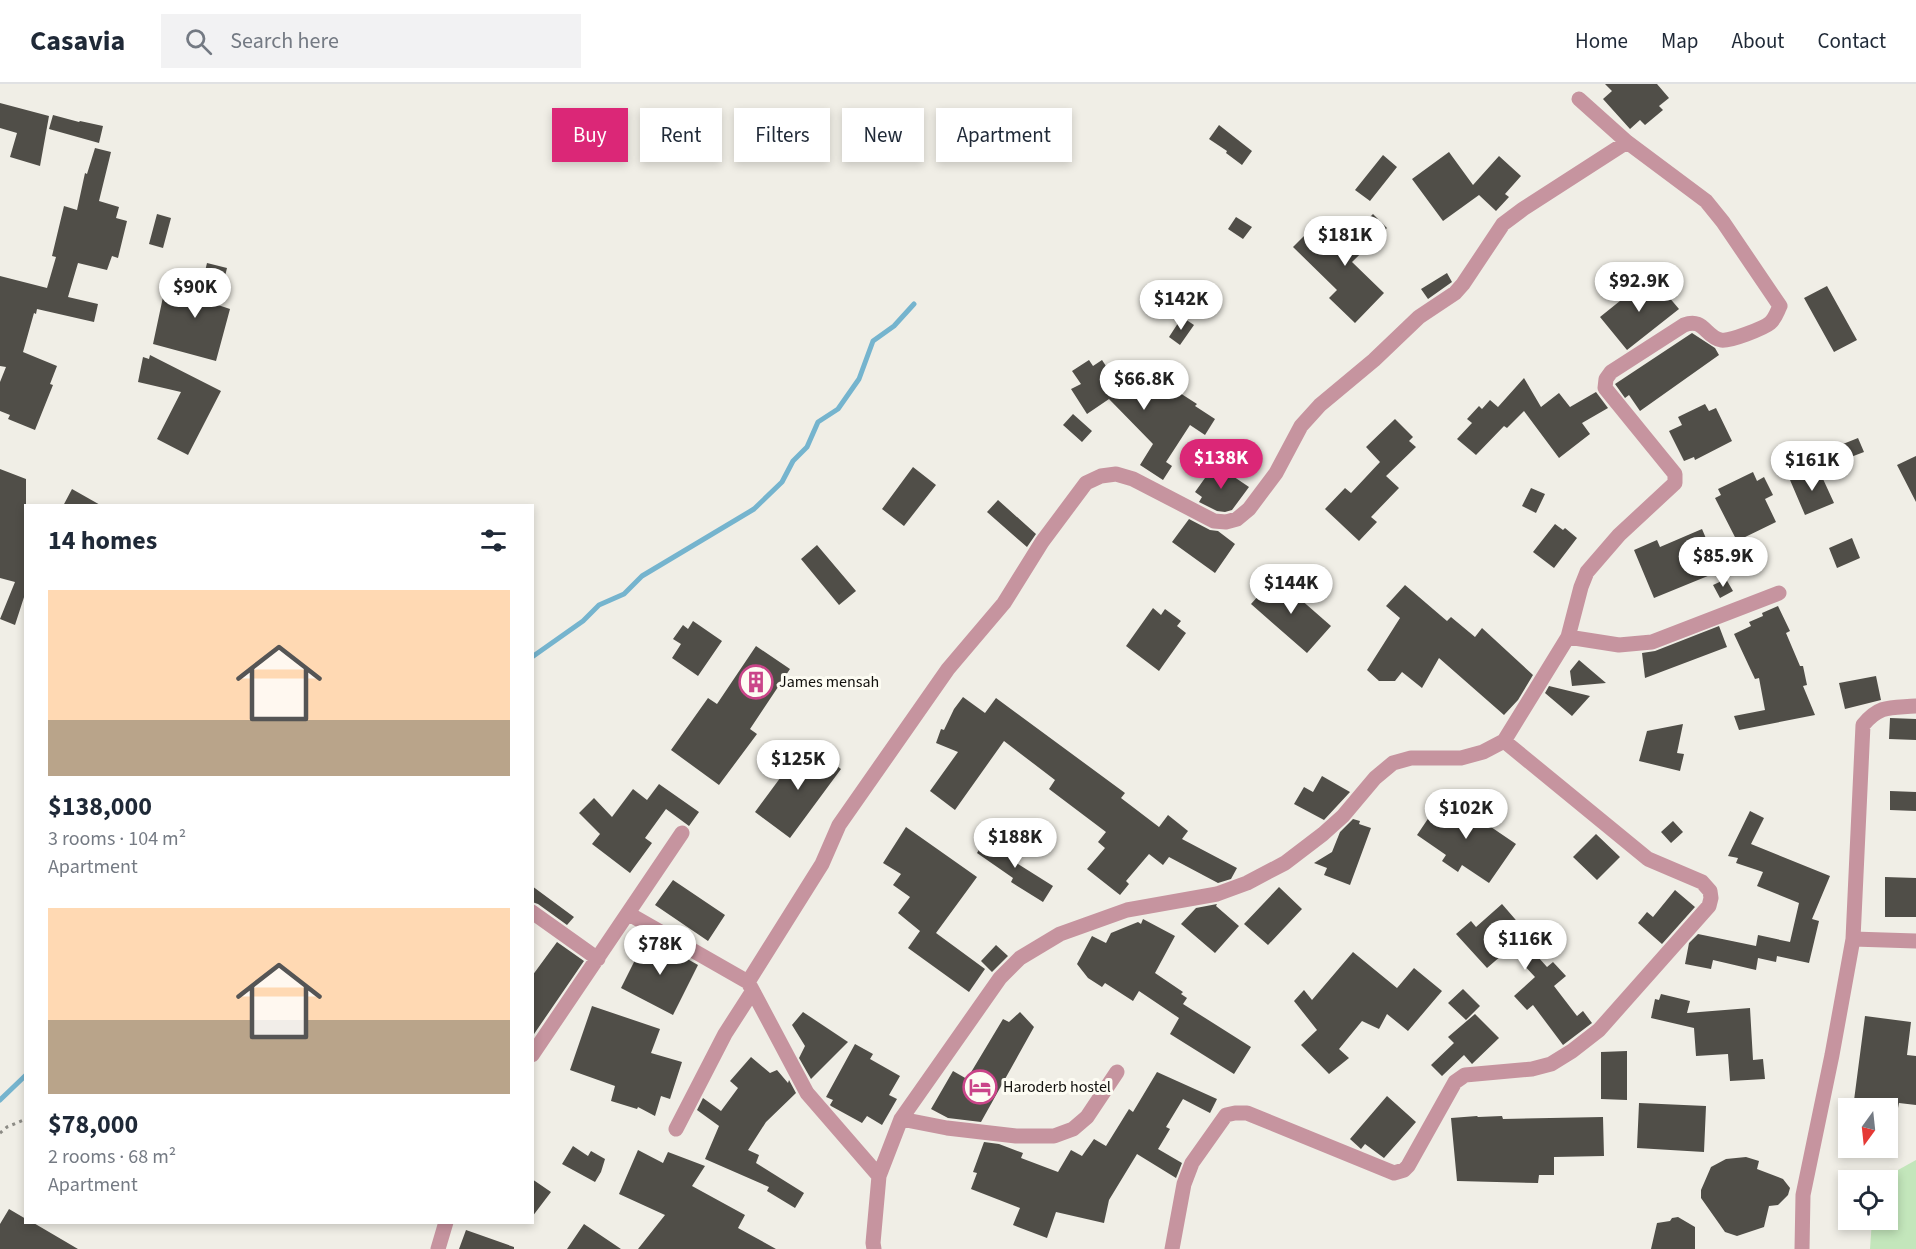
<!DOCTYPE html>
<html lang="en">
<head>
<meta charset="utf-8">
<style>
  body { margin:0; font-family:"Source Sans 3",sans-serif; background:#f2f2f3; color:#1f2937; height:100vh; display:flex; flex-direction:column; font-size:22px; white-space:nowrap }
  * { box-sizing:border-box; margin:0 }
  p { font-size:20px; color:#747a83 }
  .icon { flex:none; width:33px; height:33px; fill:none; stroke:currentColor; stroke-width:2; stroke-linecap:round; stroke-linejoin:round }
  .map { position:relative; flex:1; overflow:hidden }
  .side { position:absolute; left:24px; top:420px; width:510px; height:720px; display:flex; flex-direction:column; background:#fff; border-radius:0px; box-shadow:0 3px 9px #0003 }
  .side>* { flex:none }
  .banner { position:absolute; left:552px; top:24px; width:570px; height:54px; display:flex; gap:12px }
  .needle { width:39px; rotate:195deg }
  .tools { position:absolute; left:1838px; top:1014px; display:grid; gap:12px }
  .tools a { display:grid; place-items:center; width:60px; height:60px; border-radius:0px; background:#fff; box-shadow:0 3px 9px #0003; font-size:30px }
  .price { position:absolute; translate:-50% -51px; padding:0 14px; border-radius:21px; background:#fff; color:#222; font-size:20px; line-height:39px; filter:drop-shadow(0 2px 3px #0008) }
  .price::after { content:''; position:absolute; left:50%; top:36px; width:18px; height:14px; margin-left:-9px; background:inherit; clip-path:polygon(0 0,100% 0,50% 100%) }
  .price.selected { background:#db2777; color:#fff }
  ul { padding:0; list-style:none }
  li { display:grid; align-content:center; gap:12px; height:318px; padding:0 24px }
  li span { display:grid; place-items:center; height:186px; border-radius:0px; color:#555 }
  li>.icon { margin-inline-start:auto }
  span .icon { width:108px; height:108px; fill:#fffc; stroke-width:1 }
  li b { font-size:26px }
  h2 { display:flex; justify-content:space-between; align-items:center; height:72px; padding:0 24px; font-size:26px }
  .pill { padding:0 21px; border-radius:0px; background:#fff; box-shadow:0 3px 9px #0003; font-size:21px; line-height:54px }
  .pill.selected { background:#db2777; color:#fff }
  header { display:flex; align-items:center; gap:36px; box-sizing:border-box; height:84px; padding:0 30px; background:#fff; border-bottom:2px solid #e0e1e3 }
  header strong { font-size:28px }
  nav { display:flex; gap:33px; margin-inline-start:auto; font-size:21px }
  .search { width:420px; height:54px; background:#f2f2f3; display:flex; align-items:center; gap:15px; box-sizing:border-box; padding:0 21px; border-radius:0px; color:#747a83; font-size:22px }
  .map>svg:first-child { display:block }
  .green { fill:#c3e6bb }
  .lines { fill:none; stroke-linecap:round; stroke-linejoin:round }
  .stream { stroke:#75b4ce; stroke-width:5 }
  .building { fill:#504e48 }
  .path { stroke:#8c8b85; stroke-width:3; stroke-dasharray:3 4.5; stroke-linecap:butt }
  .minor { stroke:#c6949f; stroke-width:15 }
  .labels { text-anchor:middle; dominant-baseline:central; stroke-width:6; stroke-linejoin:round; paint-order:stroke }
  .poi-label { font-size:16px; fill:#11100d; stroke:#fdfcf3; text-anchor:start }
</style>
</head>
<body>
<header>
<strong>Casavia</strong>
<div class="search"><svg class="icon" aria-label="search" viewBox="0 0 24 24"><circle cx="10" cy="10" r="6"/><path d="M15 15l6 6"/></svg>Search here</div>
<nav><a>Home</a><a>Map</a><a>About</a><a>Contact</a></nav>
</header>
<div class="map">
<svg width="1916" height="1165" viewBox="0 0 1916 1165">
  <rect width="100%" height="100%" fill="#f0eee6"/>
  <path class="green" d="M 1916,1076 L 1916,1165 L 1870,1165 L 1872,1136 L 1887,1136 L 1887,1096 L 1880,1096 Z"/>
  <g class="lines">
    <path class="stream" d="M 532,573 L 583,537 L 599,521 L 624,510 L 642,492 L 754,425 L 782,398 L 793,377 L 807,363 L 818,338 L 838,325 L 859,295 L 873,257 L 894,242 L 914,220
      M 0,1016 L 26,991"/>
  </g>
  <path class="building" d="M 1605,0 L 1657,0 L 1669,14 L 1659,22 L 1663,26 L 1645,41 L 1640,36 L 1630,45 L 1603,15 L 1612,7 Z
    M 0,19 L 49,32 L 40,82 L 10,73 L 17,49 L 0,44 Z
    M 53,31 L 79,38 L 80,37 L 103,42 L 99,59 L 49,45 Z
    M 1219,41 L 1252,67 L 1242,81 L 1226,69 L 1227,67 L 1209,55 Z
    M 95,64 L 111,68 L 99,117 L 119,123 L 116,134 L 127,137 L 118,174 L 112,172 L 107,186 L 78,179 L 68,213 L 98,220 L 94,238 L 37,225 L 36,230 L 34,229 L 23,268 L 57,282 L 50,300 L 53,301 L 35,346 L 8,335 L 10,331 L 0,327 L 0,298 L 6,283 L 0,282 L 0,192 L 47,204 L 56,173 L 52,172 L 64,122 L 77,126 L 85,89 L 87,90 Z
    M 1449,68 L 1473,101 L 1499,72 L 1521,92 L 1505,110 L 1509,113 L 1496,127 L 1479,111 L 1443,137 L 1412,95 Z
    M 1383,71 L 1397,83 L 1370,117 L 1355,106 Z
    M 157,130 L 171,134 L 163,164 L 149,160 Z
    M 1373,130 L 1387,144 L 1352,178 L 1384,209 L 1355,239 L 1329,214 L 1337,206 L 1293,163 L 1313,143 L 1337,165 Z
    M 1236,133 L 1252,143 L 1243,155 L 1228,145 Z
    M 207,179 L 227,184 L 218,221 L 230,225 L 216,277 L 153,260 L 163,213 L 193,220 L 194,215 L 198,216 Z
    M 1447,189 L 1452,198 L 1428,215 L 1421,205 Z
    M 1651,192 L 1679,225 L 1627,266 L 1600,233 Z
    M 1827,202 L 1857,256 L 1834,268 L 1804,214 Z
    M 1182,233 L 1194,241 L 1180,261 L 1169,253 Z
    M 1692,249 L 1715,264 L 1719,271 L 1640,327 L 1629,311 L 1625,314 L 1615,300 Z
    M 150,271 L 221,307 L 188,371 L 157,355 L 181,308 L 138,298 L 143,273 L 149,275 Z
    M 1089,276 L 1093,282 L 1102,276 L 1128,315 L 1152,291 L 1197,320 L 1195,322 L 1215,335 L 1205,351 L 1190,341 L 1166,378 L 1172,382 L 1163,396 L 1140,381 L 1153,360 L 1109,315 L 1087,330 L 1071,305 L 1081,300 L 1072,287 Z
    M 1524,294 L 1541,323 L 1559,309 L 1570,323 L 1596,308 L 1608,324 L 1582,339 L 1590,350 L 1559,374 L 1524,327 L 1507,344 L 1504,342 L 1476,371 L 1457,355 L 1472,339 L 1467,335 L 1479,322 L 1482,325 L 1490,316 L 1498,323 Z
    M 1705,320 L 1709,327 L 1716,324 L 1732,357 L 1695,376 L 1694,373 L 1684,377 L 1669,347 L 1682,341 L 1678,333 Z
    M 1073,330 L 1092,347 L 1082,358 L 1063,341 Z
    M 1395,335 L 1413,353 L 1409,357 L 1416,363 L 1386,392 L 1399,404 L 1371,433 L 1377,438 L 1359,457 L 1325,425 L 1345,404 L 1351,409 L 1380,378 L 1366,363 Z
    M 1858,354 L 1864,368 L 1843,376 L 1838,362 Z
    M 1916,372 L 1916,418 L 1897,381 Z
    M 1215,380 L 1249,403 L 1232,426 L 1225,428 L 1217,427 L 1199,418 L 1202,413 L 1195,408 Z
    M 913,383 L 936,401 L 904,442 L 882,425 Z
    M 1818,384 L 1834,419 L 1805,431 L 1790,396 Z
    M 0,385 L 26,395 L 26,507 L 15,541 L 0,535 L 15,498 L 0,494 Z
    M 1753,388 L 1757,397 L 1764,393 L 1773,411 L 1765,415 L 1776,438 L 1737,457 L 1715,414 L 1721,411 L 1718,405 Z
    M 1531,404 L 1545,410 L 1536,429 L 1522,422 Z
    M 72,405 L 102,422 L 63,422 Z
    M 998,416 L 1036,450 L 1027,463 L 987,428 Z
    M 1189,435 L 1210,446 L 1218,447 L 1235,460 L 1215,489 L 1172,458 Z
    M 1555,440 L 1563,446 L 1565,444 L 1577,454 L 1554,484 L 1533,468 Z
    M 1702,445 L 1720,487 L 1654,514 L 1634,466 L 1657,456 L 1660,463 Z
    M 1852,454 L 1860,474 L 1837,484 L 1829,464 Z
    M 817,461 L 856,507 L 839,521 L 801,475 Z
    M 1275,493 L 1331,542 L 1307,569 L 1251,520 Z
    M 1726,495 L 1733,507 L 1720,514 L 1713,501 Z
    M 1405,501 L 1447,537 L 1451,533 L 1475,553 L 1482,544 L 1533,591 L 1518,616 L 1504,631 L 1439,574 L 1422,604 L 1402,588 L 1395,597 L 1379,597 L 1367,586 L 1400,534 L 1386,522 Z
    M 1778,522 L 1790,547 L 1786,549 L 1800,582 L 1803,582 L 1807,601 L 1803,602 L 1815,631 L 1739,646 L 1734,632 L 1765,626 L 1759,594 L 1755,595 L 1734,550 L 1751,542 L 1749,538 L 1763,532 L 1762,529 Z
    M 1153,524 L 1161,531 L 1165,525 L 1181,537 L 1177,542 L 1186,549 L 1159,587 L 1126,562 Z
    M 693,537 L 722,557 L 698,592 L 672,574 L 681,560 L 673,555 L 683,541 L 688,545 Z
    M 1719,542 L 1727,563 L 1645,594 L 1642,569 L 1655,567 Z
    M 756,562 L 790,585 L 750,645 L 757,650 L 719,701 L 671,666 L 708,614 L 717,620 Z
    M 1579,576 L 1606,599 L 1572,602 L 1570,587 Z
    M 1876,592 L 1881,616 L 1845,625 L 1839,599 Z
    M 1549,602 L 1590,612 L 1572,632 L 1545,609 Z
    M 963,613 L 985,629 L 996,614 L 1125,709 L 1121,714 L 1159,743 L 1168,731 L 1188,747 L 1182,755 L 1237,784 L 1231,795 L 1218,799 L 1169,773 L 1163,781 L 1149,770 L 1126,797 L 1129,800 L 1120,811 L 1087,785 L 1105,764 L 1098,758 L 1106,748 L 1049,705 L 1055,696 L 1004,657 L 955,726 L 930,707 L 958,668 L 936,659 L 941,645 L 944,646 L 954,625 Z
    M 1890,634 L 1916,635 L 1916,656 L 1889,655 Z
    M 1683,640 L 1677,669 L 1684,670 L 1680,687 L 1639,677 L 1647,647 Z
    M 806,659 L 841,685 L 790,754 L 755,728 Z
    M 1322,692 L 1350,708 L 1324,736 L 1294,720 L 1304,703 L 1313,708 Z
    M 659,700 L 699,728 L 689,742 L 666,725 L 645,754 L 652,759 L 630,789 L 592,760 L 600,750 L 579,729 L 594,714 L 612,733 L 633,705 L 647,716 Z
    M 1890,707 L 1916,708 L 1916,727 L 1890,726 Z
    M 1444,711 L 1516,760 L 1489,799 L 1462,781 L 1458,788 L 1442,777 L 1446,771 L 1417,751 Z
    M 1750,727 L 1764,734 L 1751,760 L 1830,792 L 1812,835 L 1819,837 L 1809,879 L 1777,872 L 1776,878 L 1758,874 L 1756,886 L 1713,876 L 1711,885 L 1685,880 L 1689,859 L 1698,850 L 1756,862 L 1758,851 L 1790,858 L 1799,819 L 1757,802 L 1763,788 L 1736,779 L 1738,774 L 1728,772 Z
    M 1353,735 L 1360,737 L 1359,740 L 1371,744 L 1350,801 L 1324,791 L 1327,784 L 1314,779 L 1332,768 L 1340,748 Z
    M 1673,737 L 1683,748 L 1671,759 L 1661,748 Z
    M 906,743 L 977,793 L 936,849 L 985,885 L 969,908 L 908,864 L 920,847 L 898,829 L 910,813 L 893,801 L 901,790 L 883,779 Z
    M 1596,750 L 1620,773 L 1597,796 L 1573,773 Z
    M 995,753 L 1016,767 L 1010,775 L 1053,802 L 1043,818 L 1011,798 L 1013,794 L 977,769 L 983,759 L 989,762 Z
    M 1885,793 L 1916,794 L 1916,833 L 1885,833 Z
    M 673,796 L 725,831 L 708,857 L 655,821 Z
    M 532,802 L 574,833 L 567,841 L 538,820 L 532,818 Z
    M 1279,803 L 1302,825 L 1268,861 L 1244,840 Z
    M 1675,806 L 1695,823 L 1662,860 L 1638,839 L 1647,828 L 1653,833 Z
    M 1217,820 L 1216,822 L 1239,842 L 1215,869 L 1181,840 L 1196,824 Z
    M 1502,820 L 1527,849 L 1521,854 L 1547,883 L 1553,878 L 1566,892 L 1554,902 L 1577,932 L 1583,927 L 1592,939 L 1563,961 L 1533,921 L 1527,926 L 1514,912 L 1535,893 L 1509,865 L 1487,884 L 1456,850 L 1471,837 L 1476,843 Z
    M 1143,835 L 1175,852 L 1155,889 L 1183,908 L 1181,910 L 1187,914 L 1183,920 L 1251,963 L 1234,990 L 1170,950 L 1179,934 L 1139,907 L 1133,917 L 1105,899 L 1102,903 L 1088,894 L 1077,880 L 1092,852 L 1106,859 L 1111,849 L 1138,838 L 1141,840 Z
    M 647,852 L 698,881 L 673,931 L 621,904 Z
    M 557,858 L 584,877 L 532,953 L 532,892 Z
    M 996,861 L 1008,872 L 992,888 L 981,877 Z
    M 1353,868 L 1397,904 L 1414,884 L 1442,907 L 1408,947 L 1387,930 L 1379,945 L 1362,937 L 1339,965 L 1349,974 L 1329,990 L 1301,961 L 1317,946 L 1294,917 L 1304,906 L 1312,916 Z
    M 1463,905 L 1480,922 L 1466,936 L 1448,919 Z
    M 1661,910 L 1690,917 L 1687,929 L 1750,924 L 1753,976 L 1763,975 L 1765,995 L 1730,997 L 1728,970 L 1696,972 L 1694,944 L 1651,934 L 1655,915 L 1659,916 Z
    M 592,922 L 660,945 L 651,969 L 682,978 L 670,1015 L 661,1012 L 655,1032 L 638,1023 L 637,1025 L 611,1017 L 615,1002 L 570,986 Z
    M 803,928 L 848,958 L 811,995 L 799,974 L 805,962 L 792,941 Z
    M 1020,928 L 1034,943 L 981,1038 L 948,1034 L 931,1025 L 953,987 L 967,995 L 1003,935 L 1009,938 Z
    M 1475,930 L 1499,954 L 1472,980 L 1464,971 L 1442,992 L 1431,981 L 1454,959 L 1448,953 Z
    M 1865,932 L 1911,938 L 1907,971 L 1916,972 L 1916,1021 L 1899,1019 L 1898,1024 L 1853,1024 Z
    M 855,960 L 873,970 L 870,975 L 900,992 L 889,1011 L 897,1015 L 882,1041 L 867,1032 L 862,1039 L 831,1022 L 830,1021 L 833,1016 L 826,1013 Z
    M 1627,967 L 1627,1016 L 1601,1015 L 1601,968 Z
    M 751,973 L 770,989 L 777,986 L 788,999 L 789,996 L 796,1009 L 766,1038 L 748,1066 L 759,1071 L 756,1079 L 804,1109 L 795,1124 L 767,1107 L 769,1103 L 705,1075 L 719,1042 L 697,1026 L 703,1014 L 721,1027 L 738,1004 L 730,997 Z
    M 1157,988 L 1217,1015 L 1210,1029 L 1183,1015 L 1166,1043 L 1170,1045 L 1158,1065 L 1182,1079 L 1176,1094 L 1137,1070 L 1109,1116 L 1104,1139 L 1056,1128 L 1047,1154 L 1013,1141 L 1020,1124 L 971,1105 L 977,1089 L 973,1088 L 984,1058 L 999,1060 L 1023,1069 L 1021,1074 L 1058,1088 L 1071,1066 L 1082,1072 L 1094,1055 L 1106,1062 L 1129,1025 L 1133,1028 Z
    M 1387,1012 L 1416,1038 L 1384,1074 L 1365,1060 L 1361,1065 L 1350,1055 Z
    M 1639,1019 L 1706,1022 L 1704,1068 L 1637,1064 Z
    M 1477,1032 L 1478,1033 L 1502,1032 L 1503,1035 L 1603,1033 L 1604,1072 L 1554,1073 L 1554,1091 L 1539,1091 L 1538,1099 L 1457,1097 L 1451,1034 Z
    M 573,1062 L 588,1072 L 591,1067 L 605,1075 L 601,1088 L 595,1098 L 562,1080 Z
    M 638,1066 L 663,1079 L 668,1068 L 705,1082 L 692,1102 L 745,1131 L 738,1144 L 776,1165 L 638,1165 L 665,1131 L 619,1110 Z
    M 1746,1073 L 1759,1077 L 1757,1085 L 1783,1095 L 1790,1104 L 1788,1111 L 1778,1121 L 1769,1122 L 1764,1143 L 1737,1152 L 1725,1148 L 1701,1114 L 1701,1106 L 1711,1083 L 1726,1075 Z
    M 532,1095 L 551,1108 L 532,1133 Z
    M 9,1125 L 26,1135 L 26,1138 L 32,1138 L 78,1165 L 0,1165 L 0,1140 Z
    M 1678,1133 L 1695,1143 L 1695,1165 L 1651,1165 L 1657,1139 L 1670,1137 L 1672,1134 Z
    M 584,1140 L 621,1165 L 567,1165 Z
    M 466,1146 L 514,1163 L 514,1165 L 459,1165 Z"/>
  <g class="lines">
    <path class="path" d="M 0,1049 L 7,1043 L 26,1035"/>
    <path class="minor" d="M 1568,553 L 1619,561 L 1652,558 L 1779,509
      M 532,828 L 598,875
      M 629,830 L 748,898 L 807,1009 L 879,1092
      M 1853,855 L 1916,857
      M 748,898 L 822,780 L 839,741 L 948,585 L 1004,519 L 1042,458 L 1086,399 L 1101,392 L 1116,390 L 1133,395 L 1214,437 L 1226,438 L 1237,435 L 1249,425 L 1276,389 L 1301,342 L 1320,321 L 1374,276 L 1419,233 L 1455,209 L 1463,200 L 1503,140 L 1523,125 L 1627,58
      M 532,971 L 682,749
      M 901,1035 L 947,1044 L 1016,1052 L 1054,1052 L 1073,1045 L 1087,1033 L 1117,988
      M 676,1045 L 725,950 L 752,908
      M 438,1165 L 446,1138
      M 874,1165 L 873,1159 L 879,1092 L 901,1035 L 1000,894 L 1020,874 L 1060,850 L 1127,826 L 1217,810 L 1247,799 L 1285,779 L 1323,750 L 1343,732 L 1375,694 L 1393,679 L 1411,674 L 1461,674 L 1483,668 L 1504,657 L 1568,553 L 1581,503 L 1587,488 L 1619,451 L 1675,399 L 1675,390 L 1605,304 L 1606,295 L 1611,288 L 1684,241 C 1704,233 1705,253 1721,256 C 1729,258 1764,244 1770,239 C 1775,235 1777,228 1780,222 L 1723,138 L 1706,117 L 1627,58 L 1579,15
      M 1172,1165 L 1184,1100 L 1192,1079 L 1226,1031 L 1235,1029 L 1247,1029 L 1394,1089 L 1404,1086 L 1408,1082 L 1455,998 L 1465,991 L 1532,985 L 1551,980 L 1572,967 L 1599,946 L 1709,822 L 1711,814 L 1710,807 L 1702,798 L 1648,775 L 1504,657
      M 1802,1165 L 1803,1111 L 1832,971 L 1853,855 L 1863,641 C 1880,620 1892,624 1916,622"/>
  </g>
  <defs>
    <symbol id="building-ring" viewBox="-11 -11 22 22"><circle r="9.5" fill="#fdfcf3" stroke="#ca4589" stroke-width="1.5"/><path d="M-4-6H4V6H1V3H-1V6H-4ZM-2.5-4.3h1.7v1.8h-1.7ZM.8-4.3h1.7v1.8H.8ZM-2.5-1h1.7V.8h-1.7ZM.8-1h1.7V.8H.8Z" fill="#ca4589"/></symbol>
    <symbol id="hotel-ring" viewBox="-11 -11 22 22"><circle r="9.5" fill="#fdfcf3" stroke="#ca4589" stroke-width="1.5"/><path d="M-6-4.5h1.5V1H6V5H4.5V3h-9V5H-6ZM-4 0a1.8 1.8 0 1 1 3.6 0ZM.5 0V-2.5h3Q6-2.5 6 0Z" fill="#ca4589"/></symbol>
  </defs>
  <g fill-rule="evenodd">
    <use href="#building-ring" x="737" y="579" width="38" height="38"/>
    <use href="#hotel-ring" x="961" y="984" width="38" height="38"/>
  </g>
  <g class="labels">
    <g class="poi-label">
      <text x="779" y="598">James mensah</text>
      <text x="1003" y="1003">Haroderb hostel</text>
    </g>
  </g>
</svg>
<div class="tools">
<a><svg class="needle" viewBox="-14 -14 28 28"><path d="M0-13l5 13h-10z" fill="#e53935"/><path d="M0 13l5-13h-10z" fill="#747a83"/></svg></a>
<a><svg class="icon" aria-label="locate" viewBox="0 0 24 24"><circle cx="12" cy="12" r="6"/><path d="M12 2v4M12 18v4M2 12h4M18 12h4"/></svg></a>
</div>
<b class="price" style="left:1345px;top:183px">$181K</b>
<b class="price" style="left:1639px;top:229px">$92.9K</b>
<b class="price" style="left:195px;top:235px">$90K</b>
<b class="price" style="left:1181px;top:247px">$142K</b>
<b class="price" style="left:1144px;top:327px">$66.8K</b>
<b class="price selected" style="left:1221px;top:406px">$138K</b>
<b class="price" style="left:1812px;top:408px">$161K</b>
<b class="price" style="left:1723px;top:504px">$85.9K</b>
<b class="price" style="left:1291px;top:531px">$144K</b>
<b class="price" style="left:798px;top:707px">$125K</b>
<b class="price" style="left:1466px;top:756px">$102K</b>
<b class="price" style="left:1015px;top:785px">$188K</b>
<b class="price" style="left:1525px;top:887px">$116K</b>
<b class="price" style="left:660px;top:892px">$78K</b>
<div class="banner">
<a class="pill selected">Buy</a>
<a class="pill">Rent</a>
<a class="pill">Filters</a>
<a class="pill">New</a>
<a class="pill">Apartment</a>
</div>
<section class="side">
<h2>14 homes<svg class="icon" aria-label="filters" viewBox="0 0 24 24"><path d="M4 7h16M4 17h16"/><circle cx="9" cy="7" r="2"/><circle cx="15" cy="17" r="2"/></svg></h2>
<ul>
<li><span style="background:linear-gradient(#ffd9b3 70%,#b9a48a 0)"><svg class="icon" aria-label="home" viewBox="0 0 24 24"><path d="M3 11l9-7 9 7M6 9v11h12V9"/></svg></span><div><b>$138,000</b><p>3 rooms · 104 m²</p><p>Apartment</p></div></li>
<li><span style="background:linear-gradient(#ffd9b3 60%,#b9a48a 0)"><svg class="icon" aria-label="home" viewBox="0 0 24 24"><path d="M3 11l9-7 9 7M6 9v11h12V9"/></svg></span><div><b>$78,000</b><p>2 rooms · 68 m²</p><p>Apartment</p></div></li>
</ul>
</section>
</div>
</body>
</html>
